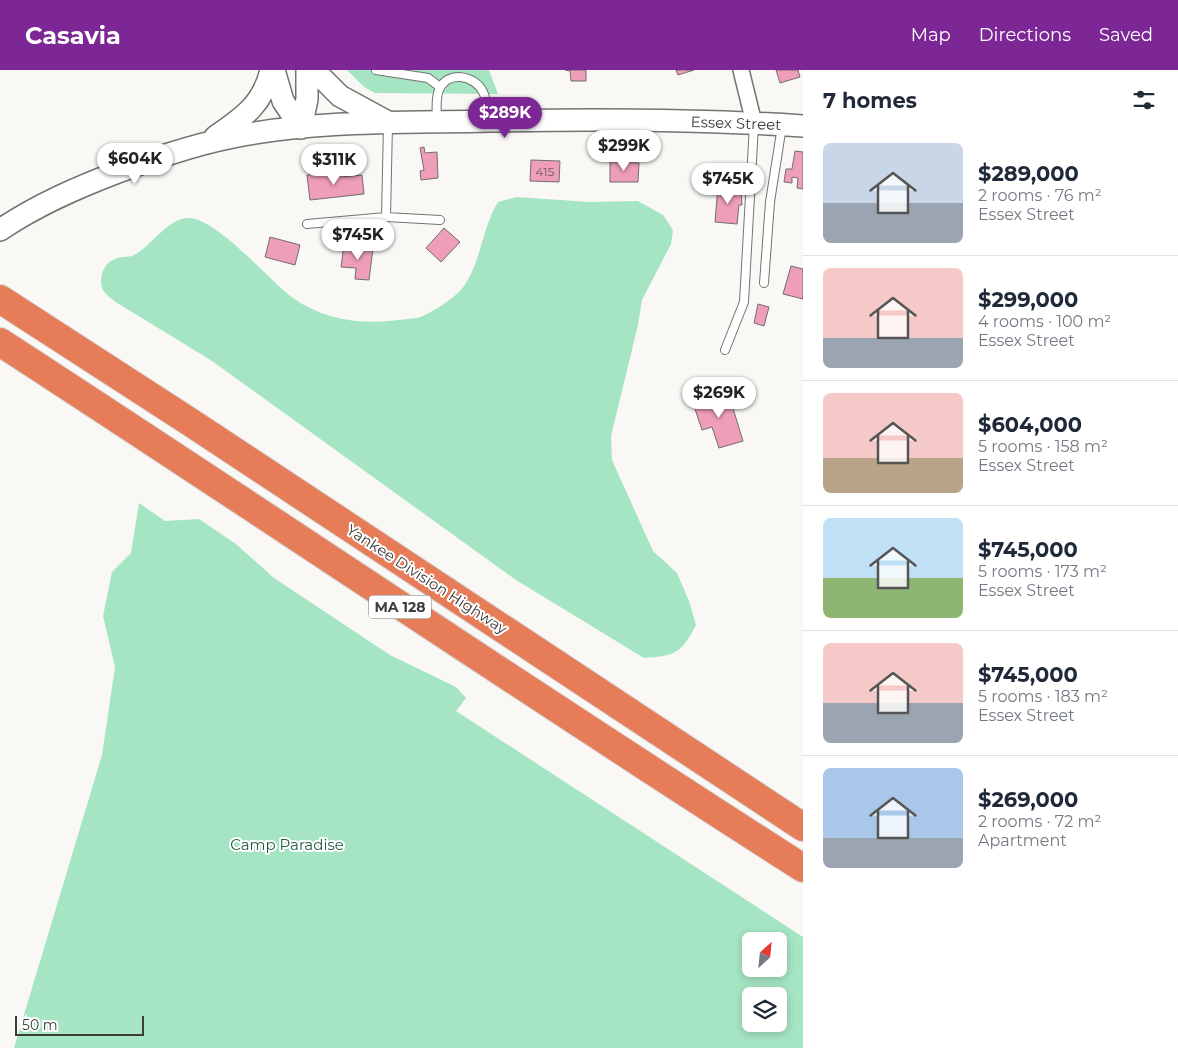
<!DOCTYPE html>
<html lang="en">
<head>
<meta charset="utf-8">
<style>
  body { margin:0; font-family:Montserrat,sans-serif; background:#f2f2f3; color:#1f2937; height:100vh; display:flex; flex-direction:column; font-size:19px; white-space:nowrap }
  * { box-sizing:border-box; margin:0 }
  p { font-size:16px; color:#747a83 }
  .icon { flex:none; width:28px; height:28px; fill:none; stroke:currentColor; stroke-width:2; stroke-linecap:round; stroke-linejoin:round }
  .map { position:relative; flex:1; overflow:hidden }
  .details { display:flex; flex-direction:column; background:#fff; width:375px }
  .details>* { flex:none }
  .needle { width:32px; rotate:27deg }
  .buttons { position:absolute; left:742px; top:862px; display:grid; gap:10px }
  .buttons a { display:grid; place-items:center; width:45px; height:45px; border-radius:8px; background:#fff; box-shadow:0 2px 8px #0003; font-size:25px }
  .scale { position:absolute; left:15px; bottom:12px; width:129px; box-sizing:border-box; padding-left:5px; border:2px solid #3d3c3b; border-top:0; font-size:14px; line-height:18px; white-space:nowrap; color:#3d3c3b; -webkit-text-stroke:4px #fff; paint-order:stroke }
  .price { position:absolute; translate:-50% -42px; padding:0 11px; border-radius:18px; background:#fff; color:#222; font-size:16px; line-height:32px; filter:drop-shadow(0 1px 2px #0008) }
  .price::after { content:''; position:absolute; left:50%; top:30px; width:15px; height:11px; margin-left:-8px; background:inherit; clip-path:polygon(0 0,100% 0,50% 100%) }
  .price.on { background:#7d2796; color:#fff }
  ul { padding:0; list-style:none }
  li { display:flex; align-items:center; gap:15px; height:125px; padding:0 20px }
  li+li { border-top:1px solid #e0e1e3 }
  li span { display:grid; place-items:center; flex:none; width:140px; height:100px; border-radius:8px; color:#555 }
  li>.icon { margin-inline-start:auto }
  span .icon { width:60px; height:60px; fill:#fffc; stroke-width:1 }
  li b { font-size:21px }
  h2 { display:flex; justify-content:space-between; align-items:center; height:60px; padding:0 20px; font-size:21px }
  header { display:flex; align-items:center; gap:30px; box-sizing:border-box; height:70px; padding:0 25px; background:#7d2796; color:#fff }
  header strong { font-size:24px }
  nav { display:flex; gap:28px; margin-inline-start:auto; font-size:18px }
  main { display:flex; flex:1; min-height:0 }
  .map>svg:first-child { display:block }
  .green { fill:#a5e5c3; fill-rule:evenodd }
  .building { fill:#ee9eb9; stroke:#716d6e }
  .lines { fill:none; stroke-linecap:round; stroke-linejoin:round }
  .service-casing { stroke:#74736f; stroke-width:10 }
  .minor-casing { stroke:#74736f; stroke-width:18 }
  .secondary-casing { stroke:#74736f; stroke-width:24 }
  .motorway-casing { stroke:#d4d4d4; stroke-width:30 }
  .service { stroke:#fff; stroke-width:8 }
  .minor { stroke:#fff; stroke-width:15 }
  .secondary { stroke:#fff; stroke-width:21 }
  .motorway { stroke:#e67c58; stroke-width:28 }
  .labels { text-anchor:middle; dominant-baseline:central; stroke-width:4; stroke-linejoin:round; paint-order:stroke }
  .number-label { font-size:12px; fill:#69545a }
  .shield { fill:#fff; stroke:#777676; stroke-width:1 }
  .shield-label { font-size:14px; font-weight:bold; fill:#3d3c3b }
  .street-label { font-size:15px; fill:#3d3c3b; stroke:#fff }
  .park-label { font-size:15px; fill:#215e42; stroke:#fff }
</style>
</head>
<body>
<header>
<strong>Casavia</strong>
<nav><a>Map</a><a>Directions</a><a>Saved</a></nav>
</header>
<main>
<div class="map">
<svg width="803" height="978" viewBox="0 0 803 978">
  <rect width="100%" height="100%" fill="#faf8f5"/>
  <path class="green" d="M 347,0 L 489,0 L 498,24 L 375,23 L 364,17 Z
    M 516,127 L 590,132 L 638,131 L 663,145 L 673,160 L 671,174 L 642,230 L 638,255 L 611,366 L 612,390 L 653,481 L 677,503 L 689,531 L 696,555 C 681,583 676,586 644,588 L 516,510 L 212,291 L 114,231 C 111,228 105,224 103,220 C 98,209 103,193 115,189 C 121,186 128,188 134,185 C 150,177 167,150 186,148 C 215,145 268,210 293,228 C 324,250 362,255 398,250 C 405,249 411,249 417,248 C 429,245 458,226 464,216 C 481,192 482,158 498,132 Z
    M 139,433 L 165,451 L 199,449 L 236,474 L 274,508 L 390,585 L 456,617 L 466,628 L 456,641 L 803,867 L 803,978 L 14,978 L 102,685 L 115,597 L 103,546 L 112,502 L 131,483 ZM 779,871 L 779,899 L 751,899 L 751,871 ZM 779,926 L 779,954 L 751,954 L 751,926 Z"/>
  <path class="building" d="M 565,0 L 586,0 L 586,11 L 571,11 L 570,1 Z
    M 676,0 L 694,0 L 678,5 Z
    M 776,0 L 798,0 L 800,7 L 780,13 Z
    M 424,77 L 425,83 L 437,82 L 438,108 L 421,110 L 420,101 L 424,100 L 420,78 Z
    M 795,81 L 803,82 L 803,119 L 797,118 L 798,108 L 792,107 L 792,113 L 784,112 L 786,99 L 792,99 Z
    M 531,90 L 560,91 L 559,112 L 530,111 Z
    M 610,92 L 639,93 L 638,112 L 610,112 Z
    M 341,101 L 341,107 L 362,105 L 364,124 L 310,130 L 307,105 Z
    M 718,116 L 741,118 L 742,135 L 739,135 L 737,154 L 715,152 Z
    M 444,158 L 460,172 L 441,192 L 426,178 Z
    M 270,167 L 300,175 L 295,195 L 265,187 Z
    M 344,175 L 373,178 L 369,210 L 355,209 L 356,198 L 341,197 Z
    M 791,196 L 803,199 L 803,229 L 783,224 Z
    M 758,234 L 769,237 L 764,256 L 754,253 Z
    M 728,322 L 743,371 L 719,378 L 712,357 L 702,360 L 693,333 Z"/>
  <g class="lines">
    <defs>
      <path id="service" d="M 376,0 L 428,8 L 440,17
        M 437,51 C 437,41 435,30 439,20 C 447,0 475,5 483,22 C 487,30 488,41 490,49
        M 388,54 L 386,147 L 440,150
        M 307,154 L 386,147
        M 764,213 L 770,132 L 782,56
        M 725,280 L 744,232 L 754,55"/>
      <path id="minor" d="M 741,0 L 754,53"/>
      <path id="secondary" d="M 274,0 L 283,31 L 301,58
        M 314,0 L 340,26 L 386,51
        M 301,58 L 307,29 L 307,0
        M 215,67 C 242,48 263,35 271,0
        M 0,160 C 37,135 76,118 118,102 C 156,88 193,75 233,67 C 317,50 404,53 489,51 C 593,49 699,49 803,56"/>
      <path id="motorway" d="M 0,229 L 190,352 L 803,757
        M 0,272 C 268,446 533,626 803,798"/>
    </defs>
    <use href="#service" class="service-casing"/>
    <use href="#minor" class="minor-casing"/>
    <use href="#secondary" class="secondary-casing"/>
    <use href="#motorway" class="motorway-casing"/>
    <use href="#service" class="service"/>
    <use href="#minor" class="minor"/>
    <use href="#secondary" class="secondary"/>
    <use href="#motorway" class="motorway"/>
  </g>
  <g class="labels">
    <g class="number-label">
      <text x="545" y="101">415</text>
    </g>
    <rect class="shield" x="369" y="525.5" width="62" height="23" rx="4"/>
    <g class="shield-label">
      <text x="400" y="537">MA 128</text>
    </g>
    <g class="street-label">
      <text transform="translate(736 53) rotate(2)">Essex Street</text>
      <text transform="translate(427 509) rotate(33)">Yankee Division Highway</text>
    </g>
    <g class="park-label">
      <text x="287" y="774">Camp Paradise</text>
    </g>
  </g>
</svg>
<div class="buttons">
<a><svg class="needle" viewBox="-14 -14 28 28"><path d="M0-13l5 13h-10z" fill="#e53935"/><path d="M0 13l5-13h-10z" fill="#747a83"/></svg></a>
<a><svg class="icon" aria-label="layers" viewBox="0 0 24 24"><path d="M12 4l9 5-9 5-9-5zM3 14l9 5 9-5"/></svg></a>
</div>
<div class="scale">50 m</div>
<b class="price on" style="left:505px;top:69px">$289K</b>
<b class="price" style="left:624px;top:102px">$299K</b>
<b class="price" style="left:135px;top:115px">$604K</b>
<b class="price" style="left:334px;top:116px">$311K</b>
<b class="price" style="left:728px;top:135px">$745K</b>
<b class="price" style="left:358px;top:191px">$745K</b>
<b class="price" style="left:719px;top:349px">$269K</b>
</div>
<section class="details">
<h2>7 homes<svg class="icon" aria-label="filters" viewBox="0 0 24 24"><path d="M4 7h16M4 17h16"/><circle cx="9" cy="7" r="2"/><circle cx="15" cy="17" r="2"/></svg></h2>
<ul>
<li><span style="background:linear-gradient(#c9d6e8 60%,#9aa5b1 0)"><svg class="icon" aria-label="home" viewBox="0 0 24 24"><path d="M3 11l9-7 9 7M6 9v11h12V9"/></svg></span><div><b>$289,000</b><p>2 rooms · 76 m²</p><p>Essex Street</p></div></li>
<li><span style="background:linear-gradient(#f6c9c9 70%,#9aa5b1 0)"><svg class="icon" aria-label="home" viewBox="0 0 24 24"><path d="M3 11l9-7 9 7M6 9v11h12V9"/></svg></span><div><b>$299,000</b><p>4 rooms · 100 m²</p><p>Essex Street</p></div></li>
<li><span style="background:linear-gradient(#f6c9c9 65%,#b9a48a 0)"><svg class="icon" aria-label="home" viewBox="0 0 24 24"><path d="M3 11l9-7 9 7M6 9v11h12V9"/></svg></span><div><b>$604,000</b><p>5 rooms · 158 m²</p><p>Essex Street</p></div></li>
<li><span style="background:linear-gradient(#bfe0f5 60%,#8fb573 0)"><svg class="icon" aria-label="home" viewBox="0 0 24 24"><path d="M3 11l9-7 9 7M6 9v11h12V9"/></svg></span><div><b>$745,000</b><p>5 rooms · 173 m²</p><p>Essex Street</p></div></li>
<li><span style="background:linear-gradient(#f6c9c9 60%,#9aa5b1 0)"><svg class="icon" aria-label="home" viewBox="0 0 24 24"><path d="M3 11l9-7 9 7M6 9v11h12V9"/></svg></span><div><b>$745,000</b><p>5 rooms · 183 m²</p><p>Essex Street</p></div></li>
<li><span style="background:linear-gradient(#a9c7e8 70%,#9aa5b1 0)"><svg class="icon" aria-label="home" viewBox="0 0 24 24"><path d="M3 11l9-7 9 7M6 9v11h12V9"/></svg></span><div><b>$269,000</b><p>2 rooms · 72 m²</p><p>Apartment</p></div></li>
</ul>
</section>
</main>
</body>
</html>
